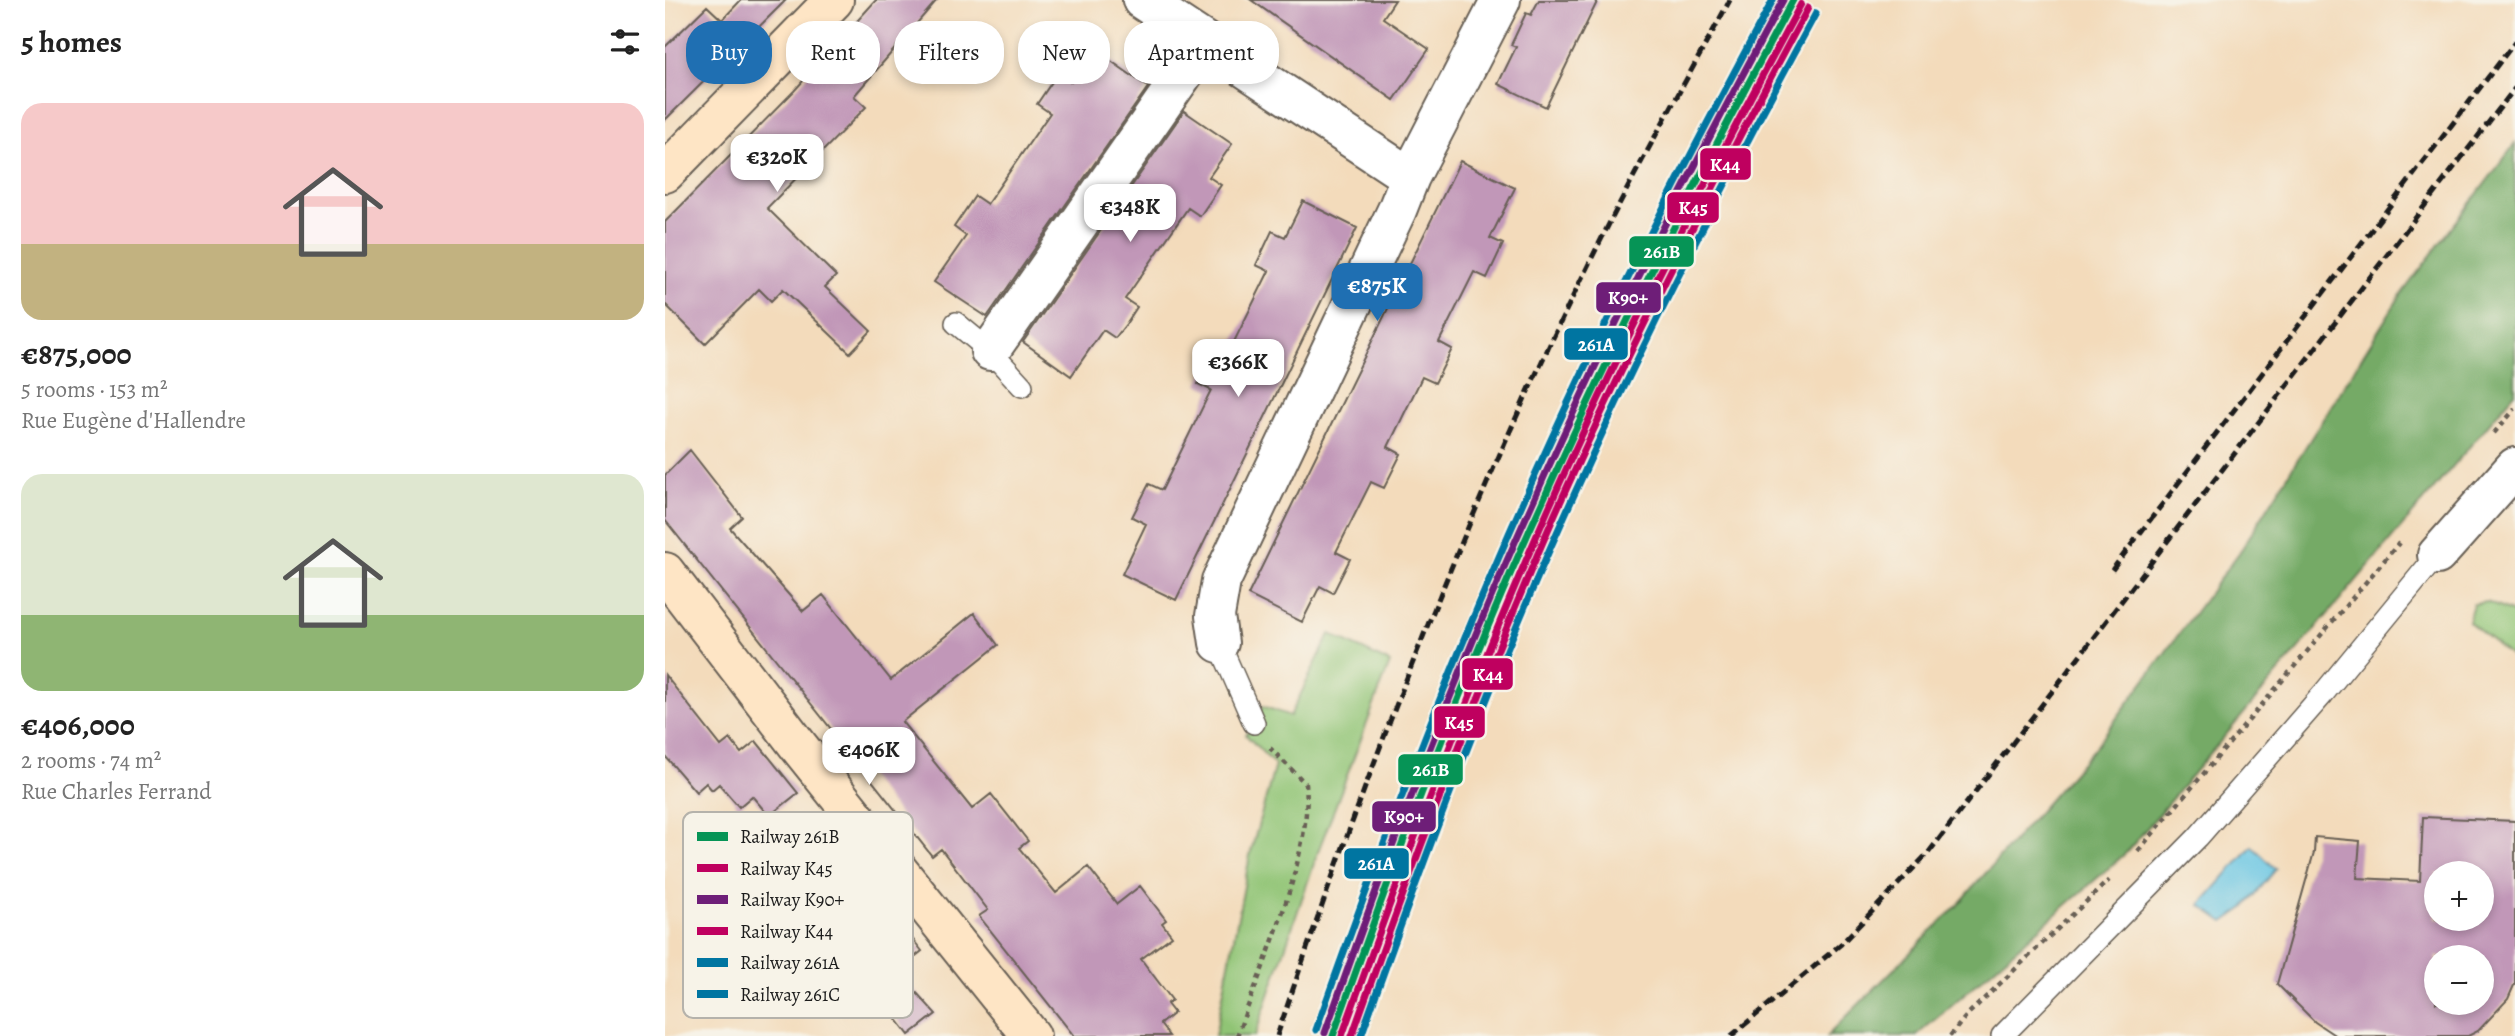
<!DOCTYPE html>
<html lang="en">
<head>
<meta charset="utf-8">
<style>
  body { margin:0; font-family:Alegreya,serif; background:#f2f2f2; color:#222; height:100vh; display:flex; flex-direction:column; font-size:26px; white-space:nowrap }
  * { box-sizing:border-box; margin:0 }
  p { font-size:23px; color:#767676 }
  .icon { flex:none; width:38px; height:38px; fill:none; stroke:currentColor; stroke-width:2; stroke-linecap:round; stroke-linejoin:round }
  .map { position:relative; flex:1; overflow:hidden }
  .sheet { display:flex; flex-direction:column; background:#fff; width:665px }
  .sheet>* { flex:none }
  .guide { position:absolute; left:21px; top:21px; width:665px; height:63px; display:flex; gap:14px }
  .controls { position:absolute; left:1759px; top:861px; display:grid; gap:14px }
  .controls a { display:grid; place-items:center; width:70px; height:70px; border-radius:50%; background:#fff; box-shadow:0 4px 10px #0003; font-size:35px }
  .price { position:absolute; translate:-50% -60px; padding:0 16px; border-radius:14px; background:#fff; color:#222; font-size:23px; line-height:46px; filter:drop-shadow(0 2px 4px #0008) }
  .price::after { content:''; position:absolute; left:50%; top:42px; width:21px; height:16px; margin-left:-10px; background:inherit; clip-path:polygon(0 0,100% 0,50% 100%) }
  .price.current { background:#1f6fb2; color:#fff }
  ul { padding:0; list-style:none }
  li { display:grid; align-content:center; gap:14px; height:371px; padding:0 21px }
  li span { display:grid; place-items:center; height:217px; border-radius:21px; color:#555 }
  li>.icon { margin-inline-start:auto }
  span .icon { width:126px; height:126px; fill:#fffc; stroke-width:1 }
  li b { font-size:30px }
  h2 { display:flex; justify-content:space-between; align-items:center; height:84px; padding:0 21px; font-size:30px }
  .tag { padding:0 24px; border-radius:28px; background:#fff; box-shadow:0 4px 10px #0003; font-size:24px; line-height:63px }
  .tag.current { background:#1f6fb2; color:#fff }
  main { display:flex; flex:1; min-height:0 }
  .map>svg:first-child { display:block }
  .green { fill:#90c475; stroke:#567048; stroke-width:2 }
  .forest { fill:#74aa66; stroke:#486341; stroke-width:2 }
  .water { fill:#64c4e3; stroke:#407080; stroke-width:2 }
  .building { fill:#c197b8; fill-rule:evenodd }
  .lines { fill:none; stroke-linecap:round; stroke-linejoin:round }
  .lane-casing { stroke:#675f54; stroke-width:24 }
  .street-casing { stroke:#675f54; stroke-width:42 }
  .secondary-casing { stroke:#675f54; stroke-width:42 }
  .path { stroke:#675f54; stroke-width:4.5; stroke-dasharray:5 5; stroke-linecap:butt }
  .lane { stroke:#fff; stroke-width:21 }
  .street { stroke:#fff; stroke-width:38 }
  .secondary { stroke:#fee5c5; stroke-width:38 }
  .rail { stroke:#1c1c1c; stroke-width:5; stroke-dasharray:10 5; stroke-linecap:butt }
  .rail-1-casing { stroke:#f7f3e8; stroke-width:12 }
  .rail-2-casing { stroke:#f7f3e8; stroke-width:12 }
  .rail-3-casing { stroke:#f7f3e8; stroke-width:12 }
  .rail-4-casing { stroke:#f7f3e8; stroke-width:12 }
  .rail-5-casing { stroke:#f7f3e8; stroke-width:12 }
  .rail-6-casing { stroke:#f7f3e8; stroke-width:12 }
  .rail-1 { stroke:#069456; stroke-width:7 }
  .rail-2 { stroke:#bf005f; stroke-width:7 }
  .rail-3 { stroke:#6e1e78; stroke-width:7 }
  .rail-4 { stroke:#bf005f; stroke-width:7 }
  .rail-5 { stroke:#0075a1; stroke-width:7 }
  .rail-6 { stroke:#0075a1; stroke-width:7 }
  .key { fill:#f7f3e8; stroke:#b5b2ab; stroke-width:2 }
  .key-label { font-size:19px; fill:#1c1c1c }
  .line-badge { stroke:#f7f3e8; stroke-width:2.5 }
  .badge-label { font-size:19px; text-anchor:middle; font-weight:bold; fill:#fff }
</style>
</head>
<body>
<main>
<section class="sheet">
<h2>5 homes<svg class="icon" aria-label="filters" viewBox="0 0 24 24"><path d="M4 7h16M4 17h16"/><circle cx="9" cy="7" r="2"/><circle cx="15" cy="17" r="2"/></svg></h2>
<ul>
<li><span style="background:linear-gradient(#f6c9c9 65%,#c2b280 0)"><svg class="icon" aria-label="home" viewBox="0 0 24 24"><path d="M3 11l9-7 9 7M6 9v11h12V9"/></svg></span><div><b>€875,000</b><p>5 rooms · 153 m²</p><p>Rue Eugène d'Hallendre</p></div></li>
<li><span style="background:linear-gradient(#dfe7d0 65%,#8fb573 0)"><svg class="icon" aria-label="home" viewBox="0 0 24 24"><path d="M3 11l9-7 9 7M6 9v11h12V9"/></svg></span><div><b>€406,000</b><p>2 rooms · 74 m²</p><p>Rue Charles Ferrand</p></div></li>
</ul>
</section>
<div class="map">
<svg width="1850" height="1036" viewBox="0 0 1850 1036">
  <rect width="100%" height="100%" fill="#f7f3e8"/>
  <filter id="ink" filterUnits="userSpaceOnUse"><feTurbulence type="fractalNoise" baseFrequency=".0143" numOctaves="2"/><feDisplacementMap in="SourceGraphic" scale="14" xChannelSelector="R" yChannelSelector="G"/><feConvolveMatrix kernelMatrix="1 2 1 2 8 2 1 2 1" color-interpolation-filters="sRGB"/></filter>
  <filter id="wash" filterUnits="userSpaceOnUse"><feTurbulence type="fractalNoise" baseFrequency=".00686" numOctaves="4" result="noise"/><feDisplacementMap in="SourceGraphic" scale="28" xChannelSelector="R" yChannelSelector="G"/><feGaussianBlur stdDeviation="1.57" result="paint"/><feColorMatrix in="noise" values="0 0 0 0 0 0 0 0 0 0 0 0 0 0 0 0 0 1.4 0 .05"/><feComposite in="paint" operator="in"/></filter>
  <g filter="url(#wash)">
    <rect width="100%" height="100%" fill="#f3dbbb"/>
    <path class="green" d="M 1822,602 L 1850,614 L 1850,660 L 1803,621 L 1808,604 Z
      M 665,634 L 725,663 L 654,849 L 590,1036 L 550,1036 L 585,855 L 610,765 L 581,735 L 598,706 L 625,716 Z"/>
    <path class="forest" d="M 1850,144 L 1850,393 L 1461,853 L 1251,1036 L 1162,1036 L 1293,905 L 1431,746 L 1576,550 L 1735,296 Z"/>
    <path class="water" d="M 1587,846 L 1611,869 L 1579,908 L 1559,922 L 1535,905 Z"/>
    <g id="blocks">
      <path class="building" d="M 76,0 L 121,0 L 0,120 L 0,47 L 42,6 L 57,20 Z
        M 211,0 L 272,0 L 189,96 L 201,107 L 102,208 L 171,276 L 160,287 L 206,331 L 185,353 L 118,289 L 106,301 L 94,289 L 40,344 L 0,304 L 0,222 L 129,91 Z
        M 586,0 L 730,0 L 718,18 L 764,49 L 729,100 Z
        M 874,0 L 933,0 L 881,107 L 833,84 L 851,47 L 846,45 L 861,13 L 866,15 Z
        M 429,49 L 483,87 L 322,317 L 269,282 L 301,236 L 289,227 L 310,196 L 322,204 L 385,113 L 372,104 L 393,73 L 406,82 Z
        M 519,111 L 567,144 L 544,177 L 556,185 L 535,216 L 523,208 L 460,299 L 472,307 L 461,324 L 450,338 L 438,330 L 406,376 L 358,342 Z
        M 795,161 L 850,188 L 825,238 L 838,244 L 822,278 L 809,272 L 774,342 L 787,349 L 770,383 L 757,377 L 723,447 L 736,454 L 719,488 L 706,482 L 671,552 L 685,559 L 668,593 L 655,586 L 637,622 L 583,595 Z
        M 638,201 L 692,228 L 511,600 L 457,574 L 481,524 L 467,517 L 484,484 L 497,490 L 546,390 L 533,384 L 549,350 L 562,356 L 604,271 L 591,265 L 607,231 L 620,237 Z
        M 25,450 L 77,517 L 65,528 L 94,561 L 138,611 L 158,595 L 226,680 L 309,613 L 333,645 L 237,722 L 307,809 L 326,794 L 363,841 L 354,848 L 391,893 L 423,867 L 452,904 L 475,886 L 501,920 L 497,923 L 507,936 L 476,959 L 507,1000 L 502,1004 L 509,1013 L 495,1024 L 504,1036 L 409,1036 L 314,916 L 323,910 L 276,849 L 267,856 L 0,520 L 0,475 Z
        M 0,675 L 56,746 L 65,739 L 76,753 L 91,741 L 133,793 L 104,816 L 87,796 L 74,807 L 54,784 L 47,790 L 41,783 L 31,792 L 0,756 Z
        M 1758,817 L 1850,821 L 1850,983 L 1843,999 L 1813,1031 L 1803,1036 L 1671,1036 L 1650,1022 L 1612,984 L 1649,852 L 1650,837 L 1695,841 L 1692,878 L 1755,881 ZM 1771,873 L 1816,873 L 1816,919 L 1771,919 ZM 1771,957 L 1816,957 L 1816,1003 L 1771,1003 Z
        M 145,826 L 179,867 L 186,861 L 257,951 L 232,971 L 271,1014 L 244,1035 L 169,939 L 141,964 L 117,937 L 126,929 L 95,894 L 125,869 L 112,854 Z"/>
    </g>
  </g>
  <g filter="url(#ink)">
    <use href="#blocks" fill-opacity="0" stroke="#675f54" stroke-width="2"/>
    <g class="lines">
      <defs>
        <path id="lane" d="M 291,323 L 325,351 L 357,386
          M 554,643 L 589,723
          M 1337,1036 L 1533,837 L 1658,694 L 1772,555"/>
        <path id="street" d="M 477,0 L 745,177
          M 325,351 L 519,73 L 535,41
          M 1772,555 L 1850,467
          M 554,643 L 550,616 L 556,581 L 732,210 L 745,177 L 836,0"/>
        <path id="secondary" d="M 0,173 L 169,0
          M 0,572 L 135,748 L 366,1036"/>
      </defs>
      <use href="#lane" class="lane-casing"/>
      <use href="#street" class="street-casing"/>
      <use href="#secondary" class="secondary-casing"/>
      <path class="path" d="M 1829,433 L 1850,409
        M 1473,851 L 1734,543
        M 572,1036 C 596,967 648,855 641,784 L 605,748
        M 1285,1036 L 1302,1015 L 1444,880"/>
      <use href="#lane" class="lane"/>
      <use href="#street" class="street"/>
      <use href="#secondary" class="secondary"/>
      <path class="rail" d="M 1447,570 L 1850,42
        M 612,1036 C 706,758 812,482 946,220 C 984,146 1025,73 1065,0
        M 1066,1036 L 1176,944 L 1264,852 L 1850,88"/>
      <defs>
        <path id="rail-1" d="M 668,1036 C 731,857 797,678 876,505 C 953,333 1038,166 1128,0"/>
        <path id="rail-2" d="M 677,1036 C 740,859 806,684 882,512 C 958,339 1045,171 1136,4"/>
        <path id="rail-3" d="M 660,1033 C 723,854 789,677 867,504 C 943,332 1028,165 1118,0"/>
        <path id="rail-4" d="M 687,1036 C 749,860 815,685 890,514 C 967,342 1053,174 1143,8"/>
        <path id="rail-5" d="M 651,1030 C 714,852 781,675 858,502 C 933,331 1019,164 1108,0"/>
        <path id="rail-6" d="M 696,1036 C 758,861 823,686 899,517 C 976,345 1061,178 1151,13"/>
      </defs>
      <use href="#rail-1" class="rail-1-casing"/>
      <use href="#rail-2" class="rail-2-casing"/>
      <use href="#rail-3" class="rail-3-casing"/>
      <use href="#rail-4" class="rail-4-casing"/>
      <use href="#rail-5" class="rail-5-casing"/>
      <use href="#rail-6" class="rail-6-casing"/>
      <use href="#rail-1" class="rail-1"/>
      <use href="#rail-2" class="rail-2"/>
      <use href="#rail-3" class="rail-3"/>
      <use href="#rail-4" class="rail-4"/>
      <use href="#rail-5" class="rail-5"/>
      <use href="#rail-6" class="rail-6"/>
    </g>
  </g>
  <rect x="18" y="812" width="230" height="206" rx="10" class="key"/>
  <rect x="32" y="832" width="31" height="9" fill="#069456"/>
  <rect x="32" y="864" width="31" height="8" fill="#bf005f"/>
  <rect x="32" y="895" width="31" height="9" fill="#6e1e78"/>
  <rect x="32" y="927" width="31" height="8" fill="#bf005f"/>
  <rect x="32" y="958" width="31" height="9" fill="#0075a1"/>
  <rect x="32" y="990" width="31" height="8" fill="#0075a1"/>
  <g class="key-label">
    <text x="75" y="843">Railway 261B</text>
    <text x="75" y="875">Railway K45</text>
    <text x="75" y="906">Railway K90+</text>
    <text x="75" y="938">Railway K44</text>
    <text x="75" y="969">Railway 261A</text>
    <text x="75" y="1001">Railway 261C</text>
  </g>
  <g class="line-badge">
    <rect x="1034" y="147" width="53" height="34" rx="7" fill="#bf005f"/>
    <rect x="1001" y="191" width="54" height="33" rx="7" fill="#bf005f"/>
    <rect x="963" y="235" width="67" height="33" rx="7" fill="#069456"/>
    <rect x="930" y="281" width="67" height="33" rx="7" fill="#6e1e78"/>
    <rect x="898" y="327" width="66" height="34" rx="7" fill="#0075a1"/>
    <rect x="796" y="657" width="53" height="34" rx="7" fill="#bf005f"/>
    <rect x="768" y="705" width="53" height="34" rx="7" fill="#bf005f"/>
    <rect x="732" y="753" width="67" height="33" rx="7" fill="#069456"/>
    <rect x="706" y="800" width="66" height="33" rx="7" fill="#6e1e78"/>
    <rect x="678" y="847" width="67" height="33" rx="7" fill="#0075a1"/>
  </g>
  <g class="badge-label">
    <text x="1060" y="171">K44</text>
    <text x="1028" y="214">K45</text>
    <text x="997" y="258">261B</text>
    <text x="963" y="304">K90+</text>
    <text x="931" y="351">261A</text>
    <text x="823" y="681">K44</text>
    <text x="794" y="729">K45</text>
    <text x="766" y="776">261B</text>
    <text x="739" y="823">K90+</text>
    <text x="711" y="870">261A</text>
  </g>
</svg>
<div class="controls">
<a>+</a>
<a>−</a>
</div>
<b class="price" style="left:112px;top:194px">€320K</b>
<b class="price" style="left:465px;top:244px">€348K</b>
<b class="price current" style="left:712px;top:323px">€875K</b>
<b class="price" style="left:573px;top:399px">€366K</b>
<b class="price" style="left:204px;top:787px">€406K</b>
<div class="guide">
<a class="tag current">Buy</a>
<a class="tag">Rent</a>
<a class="tag">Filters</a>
<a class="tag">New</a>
<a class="tag">Apartment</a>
</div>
</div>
</main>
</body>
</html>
